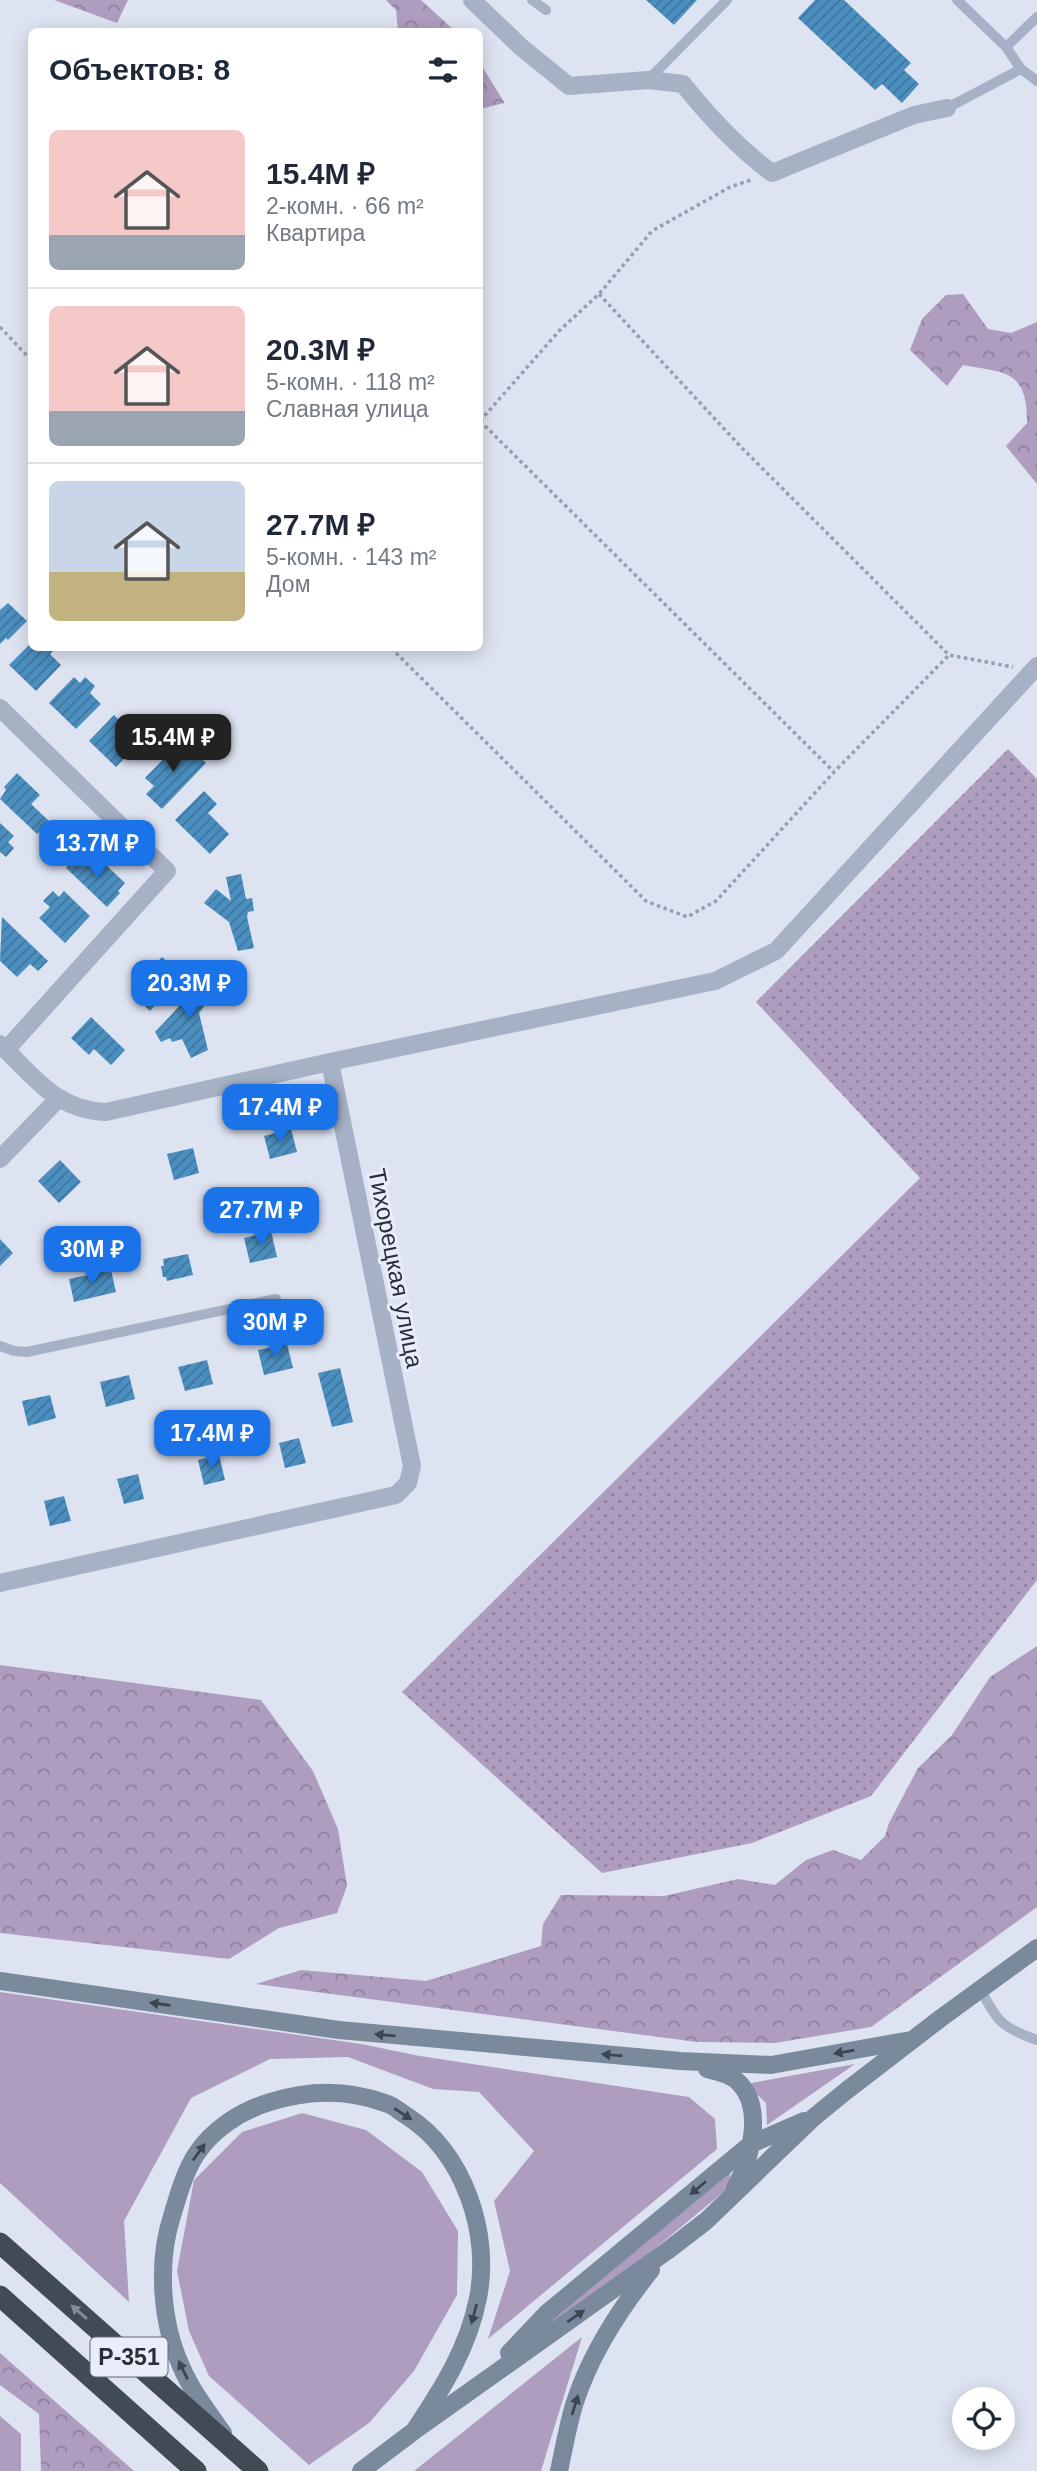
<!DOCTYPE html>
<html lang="ru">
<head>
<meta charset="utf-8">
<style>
  body { margin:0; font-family:Helvetica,sans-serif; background:#f2f2f3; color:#1f2937; height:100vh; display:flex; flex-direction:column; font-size:26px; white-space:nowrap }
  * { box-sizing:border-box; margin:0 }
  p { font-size:23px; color:#747a83 }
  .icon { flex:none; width:38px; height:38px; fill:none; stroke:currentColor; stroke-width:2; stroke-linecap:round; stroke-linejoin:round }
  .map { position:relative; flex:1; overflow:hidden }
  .details { position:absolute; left:28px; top:28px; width:455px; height:623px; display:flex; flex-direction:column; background:#fff; border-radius:10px; box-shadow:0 4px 18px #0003 }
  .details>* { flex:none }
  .fabs { position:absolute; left:952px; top:2387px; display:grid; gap:14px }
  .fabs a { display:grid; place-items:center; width:63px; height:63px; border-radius:50%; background:#fff; box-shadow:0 4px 18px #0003; font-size:35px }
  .price { position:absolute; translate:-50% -60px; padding:0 16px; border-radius:14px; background:#1a73e8; color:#fff; font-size:23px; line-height:46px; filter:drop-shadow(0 2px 4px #0008) }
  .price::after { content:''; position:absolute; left:50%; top:42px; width:21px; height:16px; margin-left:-10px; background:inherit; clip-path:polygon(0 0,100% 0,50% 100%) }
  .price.on { background:#222; color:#fff }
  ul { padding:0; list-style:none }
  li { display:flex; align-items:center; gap:21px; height:175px; padding:0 21px }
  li+li { border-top:2px solid #e0e1e3 }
  li span { display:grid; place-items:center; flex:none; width:196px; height:140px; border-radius:10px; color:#555 }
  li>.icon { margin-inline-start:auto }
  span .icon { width:84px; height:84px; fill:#fffc; stroke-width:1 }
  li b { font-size:30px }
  h2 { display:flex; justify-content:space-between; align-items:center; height:84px; padding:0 21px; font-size:30px }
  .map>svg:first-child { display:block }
  .grass { fill:#af9dbf }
  .forest { fill:url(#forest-crowns) }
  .garden { fill:url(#garden-dots) }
  .building { fill:url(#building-hatch) }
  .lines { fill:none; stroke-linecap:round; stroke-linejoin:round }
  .path { stroke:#93a0b4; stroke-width:3.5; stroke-dasharray:3.5 3.5; stroke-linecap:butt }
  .lane { stroke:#a6b1c6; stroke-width:10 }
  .street { stroke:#a6b1c6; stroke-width:18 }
  .secondary { stroke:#7a8a9c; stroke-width:18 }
  .highway { stroke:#404b56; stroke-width:21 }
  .oneway { fill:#3d4650 }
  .oneway2 { fill:#848c97 }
  .labels { text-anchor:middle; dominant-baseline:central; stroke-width:6; stroke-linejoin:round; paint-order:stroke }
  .shield { fill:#e9edf9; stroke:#636870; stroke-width:2 }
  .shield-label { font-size:23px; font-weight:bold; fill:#292f36 }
  .street-label { font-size:24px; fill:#292f36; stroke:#e9edf9 }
</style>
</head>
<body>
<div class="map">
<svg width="1037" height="2471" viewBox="0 0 1037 2471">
  <defs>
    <pattern id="forest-crowns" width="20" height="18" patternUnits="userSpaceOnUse" patternTransform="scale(1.75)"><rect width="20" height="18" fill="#af9dbf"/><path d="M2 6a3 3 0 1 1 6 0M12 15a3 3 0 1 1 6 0" fill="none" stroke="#8e809c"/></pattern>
    <pattern id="garden-dots" width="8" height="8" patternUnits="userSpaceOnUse" patternTransform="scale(1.75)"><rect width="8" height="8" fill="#af9dbf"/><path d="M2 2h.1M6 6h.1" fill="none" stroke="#8e809c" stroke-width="1.8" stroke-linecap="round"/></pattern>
    <pattern id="building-hatch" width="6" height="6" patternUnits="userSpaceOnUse" patternTransform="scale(1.75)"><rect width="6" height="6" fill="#4b8fc0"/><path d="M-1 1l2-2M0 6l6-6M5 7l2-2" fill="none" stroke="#3e759d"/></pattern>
  </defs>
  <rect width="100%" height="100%" fill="#dde3f1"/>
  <path class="grass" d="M 0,1992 L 361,2044 L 420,2056 L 689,2097 L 715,2119 L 717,2149 L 488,2339 L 510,2271 L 494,2201 L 534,2151 L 479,2092 L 433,2089 L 348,2057 L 270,2059 L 191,2098 L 124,2221 L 129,2302 L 0,2183 Z
    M 855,2064 L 767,2125 L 766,2103 L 746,2084 Z
    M 302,2113 L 366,2130 L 422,2172 L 458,2231 L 457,2295 L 414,2371 L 369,2423 L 309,2465 L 209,2376 L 189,2331 L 177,2271 L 194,2180 L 242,2132 Z
    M 731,2172 L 727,2189 L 617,2280 L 530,2338 Z
    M 582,2337 L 541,2471 L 414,2471 Z
    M 0,2416 L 21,2434 L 21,2471 L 0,2471 Z"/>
  <path class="forest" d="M 54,0 L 128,0 L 117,23 Z
    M 386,0 L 421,0 L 455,31 L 398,31 L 396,10 Z
    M 480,63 L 504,102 L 504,103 L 480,109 Z
    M 963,294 L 988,329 L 1011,333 L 1037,322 L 1037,484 L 1006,446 L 1027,423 C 1027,371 1008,373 963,365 L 947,386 L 910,350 L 922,319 L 946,295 Z
    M 1037,1646 L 1037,1907 L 871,2027 L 775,2043 L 697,2042 L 256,1984 L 301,1970 L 426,1981 L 541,1946 L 543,1924 L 561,1895 L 664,1896 L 738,1879 L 775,1885 L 806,1860 L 833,1850 L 861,1860 L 885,1836 L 889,1823 L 918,1768 L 952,1735 L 990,1677 Z
    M 0,1665 L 261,1700 L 313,1771 L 338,1829 L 347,1886 L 337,1913 L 279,1928 L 229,1959 L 0,1933 Z
    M 0,2353 L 134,2471 L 41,2471 L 39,2414 L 0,2385 Z"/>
  <path class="garden" d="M 1008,749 L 1037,779 L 1037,1580 L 871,1796 L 752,1843 L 602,1873 L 402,1692 L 920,1178 L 756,1002 Z"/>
  <path class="building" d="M 646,0 L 697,0 L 674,25 Z
    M 815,0 L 844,0 L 911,63 L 904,70 L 919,84 L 902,103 L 882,84 L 875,90 L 798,18 Z
    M 8,603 L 27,621 L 8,640 L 6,638 L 0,644 L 0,610 Z
    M 32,642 L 32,648 L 56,648 L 50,654 L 61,665 L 36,691 L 9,665 Z
    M 74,677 L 80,683 L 85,677 L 95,686 L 90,693 L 101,704 L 76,729 L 49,703 Z
    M 114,715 L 120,721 L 125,715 L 135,724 L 129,730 L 141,741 L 116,767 L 89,741 Z
    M 182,740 L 206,763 L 162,809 L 146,794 L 154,786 L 145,778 Z
    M 17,773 L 40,795 L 31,804 L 49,821 L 37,834 L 0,799 L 6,790 L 4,787 Z
    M 204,791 L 217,804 L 208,813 L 229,834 L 210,854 L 175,820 Z
    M 0,823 L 14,836 L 8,842 L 14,848 L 6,857 L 0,852 Z
    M 79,855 L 96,872 L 105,864 L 125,883 L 118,891 L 120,893 L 107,907 L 66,868 Z
    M 241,874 L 246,899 L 252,898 L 254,911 L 248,912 L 247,917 L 254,948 L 238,951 L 229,922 L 204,903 L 216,889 L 231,901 L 226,877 Z
    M 53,891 L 59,897 L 64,891 L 90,916 L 65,943 L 39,918 L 50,907 L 43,901 Z
    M 2,917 L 48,961 L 38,971 L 30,964 L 17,977 L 0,961 Z
    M 162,957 L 183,977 L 150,1011 L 135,997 L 151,980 L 145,974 Z
    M 207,977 L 219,988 L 199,1013 L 208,1050 L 191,1058 L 182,1039 L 172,1042 L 170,1038 L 161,1042 L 155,1032 Z
    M 91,1017 L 125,1050 L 111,1065 L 94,1049 L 89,1055 L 71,1038 Z
    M 291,1129 L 297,1152 L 270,1159 L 264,1136 Z
    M 193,1148 L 199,1173 L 174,1180 L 167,1154 Z
    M 60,1160 L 81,1182 L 59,1203 L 38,1181 Z
    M 271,1231 L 277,1257 L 250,1263 L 244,1238 Z
    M 0,1239 L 13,1253 L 0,1266 Z
    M 188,1254 L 193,1275 L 167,1281 L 166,1277 L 163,1277 L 161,1266 L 164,1266 L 163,1259 Z
    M 111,1270 L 116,1292 L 74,1302 L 69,1279 Z
    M 287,1344 L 293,1368 L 264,1375 L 258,1350 Z
    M 207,1360 L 213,1384 L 185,1391 L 178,1367 Z
    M 340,1368 L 353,1422 L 332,1427 L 318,1373 Z
    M 129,1375 L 135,1399 L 106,1407 L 100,1382 Z
    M 50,1395 L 56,1418 L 28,1426 L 22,1401 Z
    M 299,1438 L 306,1463 L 285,1468 L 279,1443 Z
    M 219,1455 L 225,1480 L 204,1485 L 198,1460 Z
    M 138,1474 L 144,1499 L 124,1504 L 117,1479 Z
    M 64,1496 L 71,1521 L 50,1526 L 44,1501 Z"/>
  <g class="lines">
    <path class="path" d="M 599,294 L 741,447 L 949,655 L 1013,667
      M 0,327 L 32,361
      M 480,421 L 834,772
      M 480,421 L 559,331 L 599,294 L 652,231 L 730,187 L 751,180
      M 391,648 L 646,901 L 687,917 L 716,901 L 834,772 L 949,655"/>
    <path class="lane" d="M 532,0 L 546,10
      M 957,0 L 1006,47 L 1021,69 L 1037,81
      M 1006,47 L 1037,17
      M 648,80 L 727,0
      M 947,108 L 1021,69
      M 0,1346 L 14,1351 L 27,1352 L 276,1299
      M 981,1990 C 997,2022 1003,2028 1037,2040"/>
    <path class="street" d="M 472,0 L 521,47 L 569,86 L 648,80 L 683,84 C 710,118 737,147 772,173 L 914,115 L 947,108
      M 0,708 L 167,871 L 6,1050
      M 0,1044 C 34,1077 56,1110 106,1112 L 330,1062 L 715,981 L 776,951 L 1037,666
      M 0,1159 L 58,1099
      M 0,1583 L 396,1495 L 408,1483 L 412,1466 L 330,1062"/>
    <path class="secondary" d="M 0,1981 L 339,2030 L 680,2061 L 771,2065 L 911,2040
      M 707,2069 C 716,2071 730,2074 737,2081 C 765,2106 751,2160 735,2188
      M 509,2353 L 547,2313 L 751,2144 L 804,2121
      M 223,2433 C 208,2412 191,2390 181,2366 C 161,2322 157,2262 172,2216 C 178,2196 184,2174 195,2156 C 212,2129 241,2111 270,2102 C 308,2090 347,2089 385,2103 C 393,2105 400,2112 407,2116 C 464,2153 491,2233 478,2298 C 468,2349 442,2389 414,2431
      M 361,2471 L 414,2431 L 667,2251 L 706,2221 L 813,2118 L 846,2091 L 941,2018 L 1037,1948
      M 559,2471 C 564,2448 568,2424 575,2402 C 591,2353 619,2310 651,2270"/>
    <path class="highway" d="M 0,2243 L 258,2471
      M 0,2296 L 196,2471"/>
  </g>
  <defs><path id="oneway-solid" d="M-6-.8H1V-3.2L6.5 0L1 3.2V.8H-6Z" transform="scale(1.75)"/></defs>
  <g class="oneway">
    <use href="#oneway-solid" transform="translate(160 2004) rotate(-172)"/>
    <use href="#oneway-solid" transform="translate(385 2035) rotate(-175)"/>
    <use href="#oneway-solid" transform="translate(844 2052) rotate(170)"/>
    <use href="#oneway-solid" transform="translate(612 2055) rotate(-175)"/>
    <use href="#oneway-solid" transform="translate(403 2114) rotate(33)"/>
    <use href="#oneway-solid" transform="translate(199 2152) rotate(-54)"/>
    <use href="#oneway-solid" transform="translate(698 2188) rotate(140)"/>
    <use href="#oneway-solid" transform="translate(474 2314) rotate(105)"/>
    <use href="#oneway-solid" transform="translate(576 2316) rotate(-35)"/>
    <use href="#oneway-solid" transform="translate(183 2370) rotate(-116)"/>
    <use href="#oneway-solid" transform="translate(575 2405) rotate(-73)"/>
  </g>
  <use class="oneway2" href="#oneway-solid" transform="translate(79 2312) rotate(-139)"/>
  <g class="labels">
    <rect class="shield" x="90.5" y="2337.5" width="77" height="39" rx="5"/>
    <g class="shield-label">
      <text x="129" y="2357">Р-351</text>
    </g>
    <g class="street-label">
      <text transform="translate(396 1268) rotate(79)">Тихорецкая улица</text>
    </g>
  </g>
</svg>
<div class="fabs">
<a><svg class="icon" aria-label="locate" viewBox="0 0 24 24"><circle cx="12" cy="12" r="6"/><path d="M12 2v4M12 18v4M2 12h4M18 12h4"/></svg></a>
</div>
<b class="price on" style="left:173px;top:774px">15.4M ₽</b>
<b class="price" style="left:97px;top:880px">13.7M ₽</b>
<b class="price" style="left:189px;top:1020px">20.3M ₽</b>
<b class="price" style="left:280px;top:1144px">17.4M ₽</b>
<b class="price" style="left:261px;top:1247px">27.7M ₽</b>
<b class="price" style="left:92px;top:1286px">30M ₽</b>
<b class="price" style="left:275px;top:1359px">30M ₽</b>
<b class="price" style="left:212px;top:1470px">17.4M ₽</b>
<section class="details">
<h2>Объектов: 8<svg class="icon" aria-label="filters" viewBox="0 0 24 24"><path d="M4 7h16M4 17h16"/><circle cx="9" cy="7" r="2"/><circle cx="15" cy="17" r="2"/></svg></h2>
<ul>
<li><span style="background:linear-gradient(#f6c9c9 75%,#9aa5b1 0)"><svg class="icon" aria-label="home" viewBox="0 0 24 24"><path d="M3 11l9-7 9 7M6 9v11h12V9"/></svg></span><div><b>15.4M ₽</b><p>2-комн. · 66 m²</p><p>Квартира</p></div></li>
<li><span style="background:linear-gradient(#f6c9c9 75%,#9aa5b1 0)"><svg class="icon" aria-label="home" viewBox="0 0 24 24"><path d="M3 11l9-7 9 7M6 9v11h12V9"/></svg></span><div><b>20.3M ₽</b><p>5-комн. · 118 m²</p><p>Славная улица</p></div></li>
<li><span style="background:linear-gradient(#c9d6e8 65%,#c2b280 0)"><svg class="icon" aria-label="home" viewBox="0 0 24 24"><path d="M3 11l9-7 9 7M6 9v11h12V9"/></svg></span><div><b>27.7M ₽</b><p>5-комн. · 143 m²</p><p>Дом</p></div></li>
</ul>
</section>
</div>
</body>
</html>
